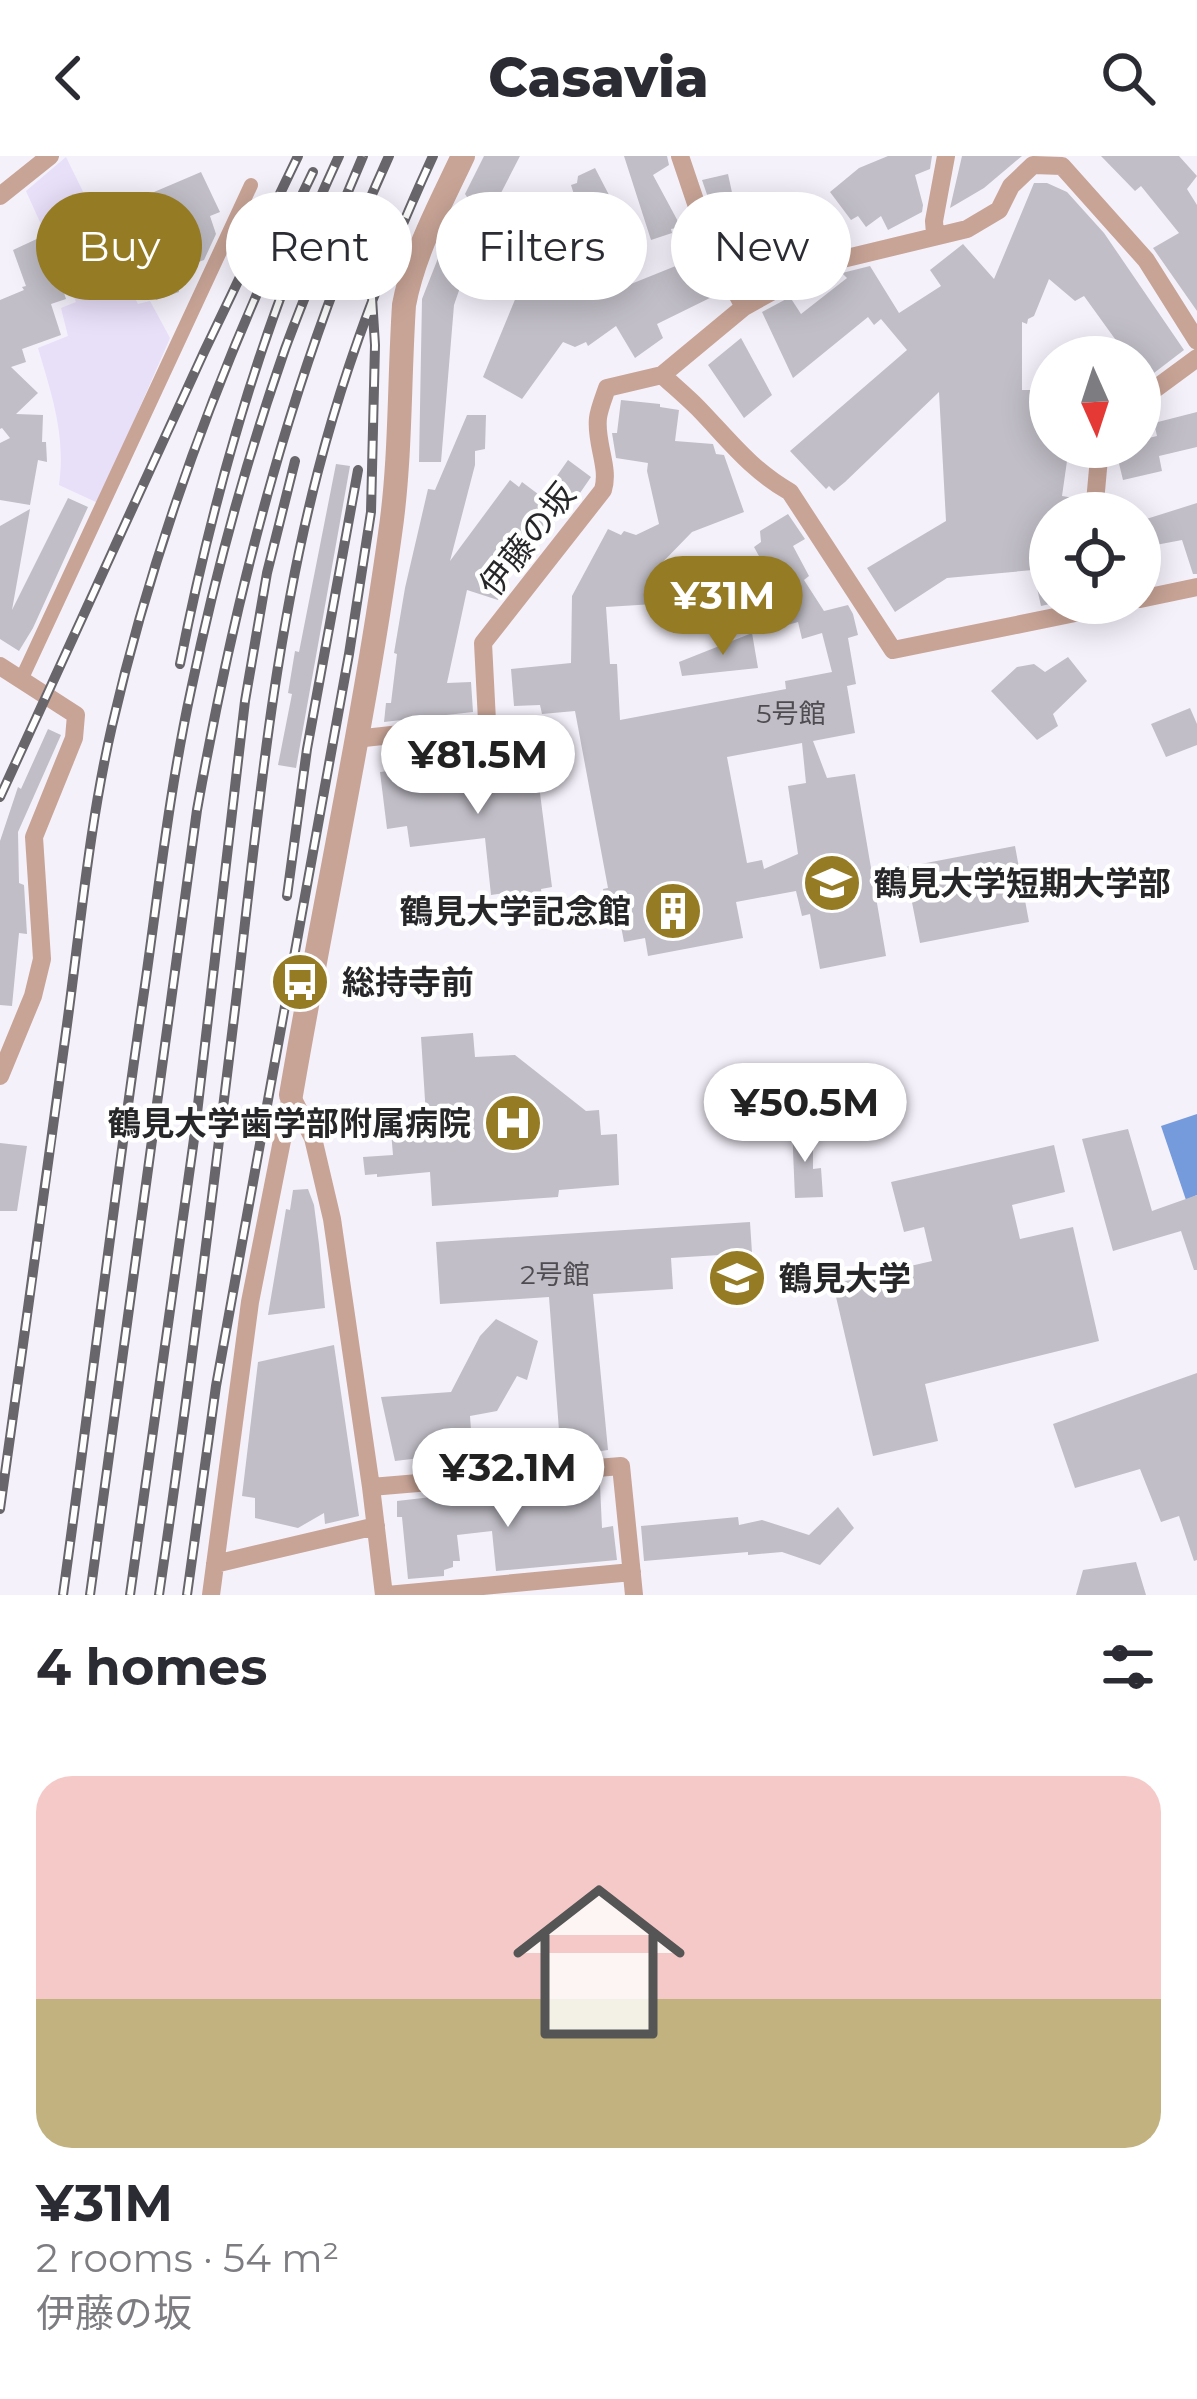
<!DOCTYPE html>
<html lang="en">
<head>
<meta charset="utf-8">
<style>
  body { margin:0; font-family:Montserrat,"Noto Sans JP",sans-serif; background:#f7f7f7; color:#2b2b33; height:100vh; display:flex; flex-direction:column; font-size:45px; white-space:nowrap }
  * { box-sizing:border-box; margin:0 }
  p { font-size:39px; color:#7c7c81 }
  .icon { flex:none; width:66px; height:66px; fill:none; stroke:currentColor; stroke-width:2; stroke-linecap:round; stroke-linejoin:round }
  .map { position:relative; height:1439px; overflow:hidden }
  .sheet { display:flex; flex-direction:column; background:#fff; flex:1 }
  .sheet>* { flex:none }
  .guide { position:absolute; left:36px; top:36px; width:1125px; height:108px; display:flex; gap:24px }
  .needle { width:78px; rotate:177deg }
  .tools { position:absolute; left:1029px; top:180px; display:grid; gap:24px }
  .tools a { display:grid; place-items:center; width:132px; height:132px; border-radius:50%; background:#fff; box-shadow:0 6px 30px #0003; font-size:60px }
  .price { position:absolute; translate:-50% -102px; padding:0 27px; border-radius:42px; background:#fff; color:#222; font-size:39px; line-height:78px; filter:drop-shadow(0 3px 6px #0008) }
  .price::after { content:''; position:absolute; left:50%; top:72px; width:36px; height:27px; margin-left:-18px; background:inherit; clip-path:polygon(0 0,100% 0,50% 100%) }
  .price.current { background:#957b23; color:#fff }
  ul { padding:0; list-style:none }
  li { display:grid; align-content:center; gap:24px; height:636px; padding:0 36px }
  li span { display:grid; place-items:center; height:372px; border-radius:36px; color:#555 }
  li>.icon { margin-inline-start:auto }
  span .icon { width:216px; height:216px; fill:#fffc; stroke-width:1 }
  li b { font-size:51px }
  h2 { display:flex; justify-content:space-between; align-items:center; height:144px; padding:0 36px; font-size:51px }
  .pill { padding:0 42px; border-radius:54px; background:#fff; box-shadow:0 6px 30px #0003; font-size:42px; line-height:108px }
  .pill.current { background:#957b23; color:#fff }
  header { display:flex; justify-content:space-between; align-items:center; height:156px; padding:0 36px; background:#fff; font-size:54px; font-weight:800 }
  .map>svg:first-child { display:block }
  .green { fill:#e8dff9 }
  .water { fill:#759bdd }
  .building { fill:#c1bec7; fill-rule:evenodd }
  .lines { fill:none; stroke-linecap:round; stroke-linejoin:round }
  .pedestrian { stroke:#c8a496; stroke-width:14 }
  .minor { stroke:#c8a496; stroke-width:18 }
  .tertiary { stroke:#c8a496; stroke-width:24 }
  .rail-casing { stroke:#68666b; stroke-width:10 }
  .rail { stroke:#fff; stroke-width:6; stroke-dasharray:18; stroke-linecap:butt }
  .labels { text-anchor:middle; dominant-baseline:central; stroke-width:9; stroke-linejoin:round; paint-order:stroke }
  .number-label { font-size:27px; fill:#4e4c50 }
  .street-label { font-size:33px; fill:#272629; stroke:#fff }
  .poi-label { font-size:33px; font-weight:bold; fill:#272629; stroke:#fff; text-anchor:start }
</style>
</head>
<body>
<header><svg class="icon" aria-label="back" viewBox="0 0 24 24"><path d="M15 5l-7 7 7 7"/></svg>Casavia<svg class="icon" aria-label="search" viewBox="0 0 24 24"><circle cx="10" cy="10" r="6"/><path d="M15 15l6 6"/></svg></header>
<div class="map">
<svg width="1197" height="1439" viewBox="0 0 1197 1439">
  <rect width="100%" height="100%" fill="#f5f1fb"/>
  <path class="green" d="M 66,1 L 138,148 L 150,145 L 170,182 L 98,347 L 59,329 C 66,280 52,239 38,192 L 68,180 L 61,152 L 76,146 L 26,35 Z"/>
  <path class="water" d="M 1197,958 L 1197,1039 L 1186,1044 L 1161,970 Z"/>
  <path class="building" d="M 484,0 L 520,0 L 485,68 L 465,38 Z
    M 624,0 L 667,0 L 669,9 L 653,19 L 681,71 L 671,73 L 672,77 L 651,84 Z
    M 888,0 L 932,0 L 930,13 L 915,19 L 923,49 L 922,56 L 888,74 L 881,60 L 866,71 L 858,60 L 851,64 L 830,36 L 859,12 Z
    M 962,0 L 1022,0 L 984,32 L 950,52 Z
    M 1101,0 L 1179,0 L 1197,20 L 1187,33 L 1197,49 L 1197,155 L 1153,92 L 1179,77 L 1141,30 L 1135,35 Z
    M 595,12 L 635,89 L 613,97 L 626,130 L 698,101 L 718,138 L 657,168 L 663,182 L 635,202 L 616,170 L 588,190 L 586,186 L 575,191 L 563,186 L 522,243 L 483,221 L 538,88 L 561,79 L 558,64 L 567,54 L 567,50 L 576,45 L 571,29 L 577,27 L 578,20 Z
    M 201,16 L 220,56 L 210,60 L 216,78 L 204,104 L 193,108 L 194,113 L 176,120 L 179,136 L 156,144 L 150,132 L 140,136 L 125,107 L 149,97 L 133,45 Z
    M 728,18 L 736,55 L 715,62 L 702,24 Z
    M 1034,27 L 1047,27 L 1067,36 L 1104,77 L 1184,194 L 1150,220 L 1140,211 L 1140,201 L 1128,201 L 1084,140 L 1075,145 L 1049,123 L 1034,160 L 1028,163 L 1027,168 L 1022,166 L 1022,234 L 1050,234 L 1050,291 L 1069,291 L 1062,340 L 1074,342 L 1074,357 L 1050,357 L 1050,448 L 1041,450 L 1033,414 L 947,422 L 895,456 L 867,412 L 946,365 L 939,236 L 845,326 L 834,335 L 829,330 L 826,333 L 790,295 L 907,194 L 881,163 L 874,169 L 868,161 L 793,222 L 762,156 L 790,141 L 801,158 L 847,122 L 842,117 L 870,110 L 899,157 L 941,130 L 930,114 L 963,88 L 994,123 Z
    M 453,64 L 484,76 L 469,122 L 464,120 L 454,149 L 441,306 L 419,306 L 422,143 Z
    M 791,64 L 808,88 L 777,117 L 751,132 L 727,90 Z
    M 41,81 L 54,120 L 58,118 L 66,143 L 51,148 L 61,179 L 22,193 L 26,206 L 11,211 L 38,237 L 16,258 L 43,259 L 42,286 L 46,286 L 47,306 L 38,304 L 30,349 L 0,344 L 0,287 L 10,282 L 2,272 L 0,273 L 0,144 L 24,134 L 22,131 L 26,130 L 13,94 Z
    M 741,182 L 772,239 L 744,262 L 708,209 Z
    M 621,244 L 660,248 L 660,251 L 679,254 L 675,285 L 713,288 L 716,298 L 724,299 L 744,356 L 692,376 L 657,412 L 695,409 L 696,424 L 765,411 L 754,391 L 761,386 L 760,375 L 788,358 L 805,383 L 793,390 L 809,420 L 804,424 L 824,455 L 848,449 L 853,458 L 858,479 L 848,482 L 856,528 L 847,530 L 855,577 L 813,585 L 827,622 L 855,618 L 886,800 L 820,813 L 810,758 L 802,760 L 796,735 L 736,746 L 743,782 L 648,800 L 645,782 L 624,786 L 620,765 L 609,767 L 603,733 L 608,732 L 575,555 L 542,558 L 540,549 L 514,550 L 511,513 L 571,507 L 572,440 L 608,373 L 621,379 L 624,375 L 636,379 L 659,368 L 647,315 L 648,307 L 616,302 L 612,277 L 617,277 ZM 670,447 L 673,477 L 777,468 L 777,472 L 798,466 L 802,483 L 822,477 L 832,516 L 785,525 L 786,533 L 620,564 L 617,508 L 610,508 L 606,451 ZM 802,587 L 806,627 L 788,630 L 798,698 L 764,713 L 762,704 L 747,707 L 727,601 Z
    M 1197,256 L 1197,291 L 1159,300 L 1162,315 L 1123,324 L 1115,291 L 1140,291 L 1140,284 L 1157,280 L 1154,267 Z
    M 467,259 L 486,259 L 485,293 L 475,295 L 475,309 L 450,405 L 510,324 L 519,331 L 522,326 L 542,341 L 568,304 L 591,321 L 571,350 L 569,348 L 547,375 L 539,374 L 528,389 L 517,380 L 498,444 L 467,434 L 447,527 L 471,526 L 473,556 L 384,566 L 386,547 L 391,547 L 397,498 L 394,497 L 405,432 L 428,333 L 435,334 Z
    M 336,308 L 350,310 L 296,612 L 278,609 L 292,538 L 288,537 L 295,495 L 299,496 Z
    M 68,342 L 88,351 L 33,472 L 19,495 L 0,483 L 0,370 L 30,353 L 12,454 Z
    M 1197,347 L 1197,418 L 1193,418 L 1182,384 L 1140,392 L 1140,365 Z
    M 752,477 L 758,512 L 682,520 L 679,506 Z
    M 1068,501 L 1087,525 L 1053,558 L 1058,570 L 1037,584 L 991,535 L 1017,511 L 1034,508 L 1045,516 Z
    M 1190,552 L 1197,568 L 1197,589 L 1166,601 L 1151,568 Z
    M 48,573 L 61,579 L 18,676 L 19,727 L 24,729 L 27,778 L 19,777 L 12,850 L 0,849 L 0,685 L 18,631 L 21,633 Z
    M 535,598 L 552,731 L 541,733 L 544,753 L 521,755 L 519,735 L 491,739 L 485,682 L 410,691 L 407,670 L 387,673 L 380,616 Z
    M 1015,690 L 1029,766 L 920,787 L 905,711 Z
    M 473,877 L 475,901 L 515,899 L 586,955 L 599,954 L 601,979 L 617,978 L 619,1029 L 559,1034 L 558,1041 L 432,1050 L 430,1016 L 377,1021 L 377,1018 L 365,1019 L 363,1001 L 393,999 L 390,964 L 426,960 L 421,881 Z
    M 792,971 L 813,971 L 813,1013 L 821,1012 L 823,1041 L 795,1042 Z
    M 1128,973 L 1152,1055 L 1197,1039 L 1197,1114 L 1194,1114 L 1181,1075 L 1113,1095 L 1082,983 Z
    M 0,987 L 27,990 L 17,1055 L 0,1055 Z
    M 1054,989 L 1065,1036 L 1012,1049 L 1020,1083 L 1073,1071 L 1099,1185 L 925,1228 L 938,1285 L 873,1300 L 833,1128 L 932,1105 L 924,1071 L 904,1076 L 891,1026 Z
    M 308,1033 L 314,1049 L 319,1088 L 325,1152 L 268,1159 L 286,1053 L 290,1054 L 293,1034 Z
    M 750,1066 L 752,1097 L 671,1102 L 673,1133 L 593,1138 L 608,1294 L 561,1301 L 549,1141 L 440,1148 L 436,1086 Z
    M 496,1163 L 538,1185 L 527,1224 L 517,1220 L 497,1255 L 470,1260 L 473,1303 L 429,1308 L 429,1301 L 395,1305 L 381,1241 L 451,1236 L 480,1180 Z
    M 334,1189 L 359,1360 L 325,1368 L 324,1357 L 298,1372 L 255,1362 L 255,1342 L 242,1340 L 258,1206 Z
    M 1197,1217 L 1197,1404 L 1194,1405 L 1179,1360 L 1161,1366 L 1140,1313 L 1075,1332 L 1053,1268 Z
    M 600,1329 L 602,1372 L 613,1370 L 617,1404 L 496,1415 L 492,1375 L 457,1379 L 460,1405 L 453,1405 L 453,1411 L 444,1414 L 444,1420 L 408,1423 L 402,1361 L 397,1361 L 397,1345 L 466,1337 L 467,1344 Z
    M 838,1351 L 854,1372 L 820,1409 L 782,1396 L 748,1399 L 748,1396 L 644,1405 L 641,1370 L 738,1361 L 739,1369 L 762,1364 L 809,1379 Z
    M 1136,1406 L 1146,1439 L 1076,1439 L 1083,1414 Z"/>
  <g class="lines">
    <path class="pedestrian" d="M 21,524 L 251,29"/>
    <path class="minor" d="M 680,0 L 709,86 L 744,151
      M 0,40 L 50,0
      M 935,78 L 934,65 L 946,0
      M 662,219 C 674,230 686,240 698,252 C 729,284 750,313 790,336 L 893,494 L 1124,447
      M 1140,244 L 1197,202
      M 1094,357 L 1100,291
      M 1140,443 L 1197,431
      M 0,510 L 76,559 L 74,582 L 34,681 L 42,803 L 33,840 L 0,920
      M 355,583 L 483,569 L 487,565 L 483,487 L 603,334 C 610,311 595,287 598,262 C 599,253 604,241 607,232 L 662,219 L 744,151 L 822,108 L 967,73 L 999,54 L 1011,30 L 1033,9 L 1062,10 L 1146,104 L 1197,185
      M 291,939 L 313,982 L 332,1063 L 371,1331 L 384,1439
      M 371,1331 L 621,1310 L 634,1439
      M 215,1408 L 376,1370
      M 211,1439 L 250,1146 L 291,939
      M 387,1439 L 632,1416"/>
    <path class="tertiary" d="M 291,939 C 323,752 364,566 390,378 C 401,303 399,225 404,149 C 414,96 440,49 463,0"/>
    <defs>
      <path id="rail" d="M 180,508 C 214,335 264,161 339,0
        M 0,641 L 204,196 L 298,0
        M 287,740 L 307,593 L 358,314
        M 0,1353 C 22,1194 45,1035 66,876 C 80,774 89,670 112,570 C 156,378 227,193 313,16
        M 63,1439 C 91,1236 115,1032 145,829 C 159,730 170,631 191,534 C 215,419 246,304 285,193 C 309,128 336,64 363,0
        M 90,1439 L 197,654 C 237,430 294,208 389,0
        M 130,1439 L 194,983 L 245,545 L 267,417 L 295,305
        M 159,1439 C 188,1241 212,1043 236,845 C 257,667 273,488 318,315 C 346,206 386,102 433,0
        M 187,1439 L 216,1230 L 349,498 L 371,356 L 375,189 L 367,63"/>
    </defs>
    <use href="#rail" class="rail-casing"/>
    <use href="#rail" class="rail"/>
  </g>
  <defs>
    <symbol id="university-disc" viewBox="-11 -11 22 22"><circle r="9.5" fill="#957b23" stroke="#fff"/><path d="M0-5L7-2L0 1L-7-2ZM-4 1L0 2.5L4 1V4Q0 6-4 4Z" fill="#fff"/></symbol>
    <symbol id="building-disc" viewBox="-11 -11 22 22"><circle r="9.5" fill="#957b23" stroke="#fff"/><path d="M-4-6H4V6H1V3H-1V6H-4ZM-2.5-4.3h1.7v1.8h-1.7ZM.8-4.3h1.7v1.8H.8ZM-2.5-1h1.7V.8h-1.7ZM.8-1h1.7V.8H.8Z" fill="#fff"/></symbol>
    <symbol id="bus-disc" viewBox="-11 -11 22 22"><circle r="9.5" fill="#957b23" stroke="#fff"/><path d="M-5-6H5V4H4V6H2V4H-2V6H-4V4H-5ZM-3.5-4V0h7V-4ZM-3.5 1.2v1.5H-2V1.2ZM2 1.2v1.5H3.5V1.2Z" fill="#fff"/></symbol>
    <symbol id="hospital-disc" viewBox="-11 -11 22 22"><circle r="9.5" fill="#957b23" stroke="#fff"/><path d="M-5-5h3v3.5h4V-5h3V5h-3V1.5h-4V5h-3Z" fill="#fff"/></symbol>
  </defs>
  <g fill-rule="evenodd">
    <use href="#university-disc" x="799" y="694" width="66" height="66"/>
    <use href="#building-disc" x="640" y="722" width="66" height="66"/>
    <use href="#bus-disc" x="267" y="793" width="66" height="66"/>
    <use href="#hospital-disc" x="480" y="934" width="66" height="66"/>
    <use href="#university-disc" x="704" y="1089" width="66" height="66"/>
  </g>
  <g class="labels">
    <g class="number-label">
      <text x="791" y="557">5号館</text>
      <text x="555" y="1118">2号館</text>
    </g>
    <g class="street-label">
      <text transform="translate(527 383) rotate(-52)">伊藤の坂</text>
    </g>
    <g class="poi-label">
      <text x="874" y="727">鶴見大学短期大学部</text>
      <text x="631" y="755" text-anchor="end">鶴見大学記念館</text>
      <text x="342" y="826">総持寺前</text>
      <text x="471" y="967" text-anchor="end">鶴見大学歯学部附属病院</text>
      <text x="779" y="1122">鶴見大学</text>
    </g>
  </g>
</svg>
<div class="tools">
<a><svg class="needle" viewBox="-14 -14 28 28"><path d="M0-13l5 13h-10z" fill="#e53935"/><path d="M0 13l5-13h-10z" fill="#7c7c81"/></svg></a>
<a><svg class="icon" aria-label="locate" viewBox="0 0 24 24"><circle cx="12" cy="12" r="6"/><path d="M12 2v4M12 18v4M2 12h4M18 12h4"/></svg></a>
</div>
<b class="price current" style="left:723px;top:502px">¥31M</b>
<b class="price" style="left:478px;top:661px">¥81.5M</b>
<b class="price" style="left:805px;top:1009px">¥50.5M</b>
<b class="price" style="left:508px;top:1374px">¥32.1M</b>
<div class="guide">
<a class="pill current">Buy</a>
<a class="pill">Rent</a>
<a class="pill">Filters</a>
<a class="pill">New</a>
</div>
</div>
<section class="sheet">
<h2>4 homes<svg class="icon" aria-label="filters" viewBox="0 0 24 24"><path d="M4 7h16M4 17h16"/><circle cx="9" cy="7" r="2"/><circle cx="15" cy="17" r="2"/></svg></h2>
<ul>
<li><span style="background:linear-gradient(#f6c9c9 60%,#c2b280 0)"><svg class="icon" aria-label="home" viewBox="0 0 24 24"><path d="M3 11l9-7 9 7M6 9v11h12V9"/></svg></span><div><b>¥31M</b><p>2 rooms · 54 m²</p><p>伊藤の坂</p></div></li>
</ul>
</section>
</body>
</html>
